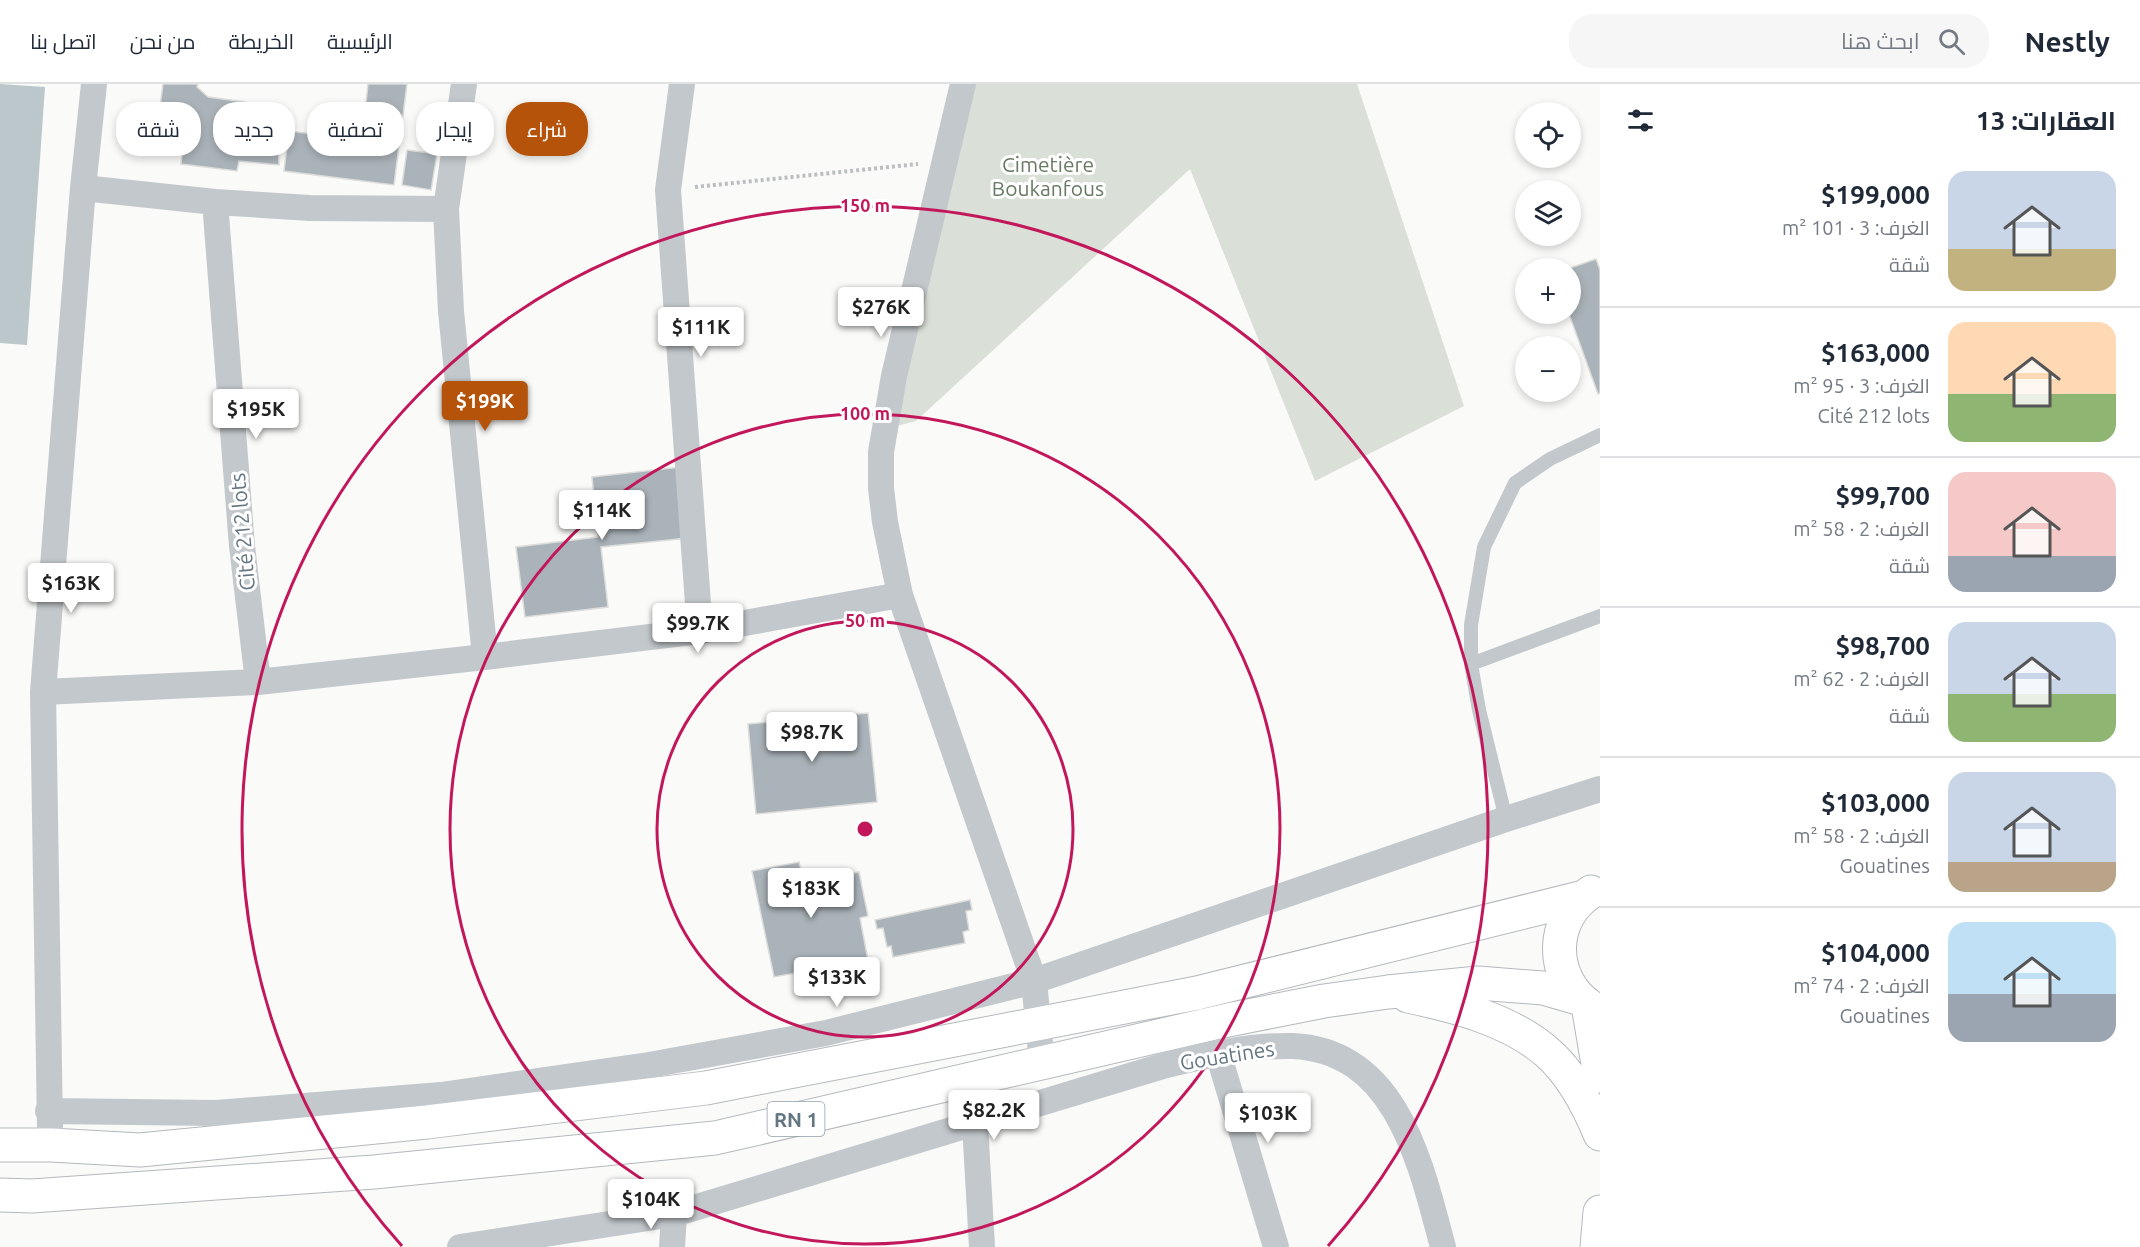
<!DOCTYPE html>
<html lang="ar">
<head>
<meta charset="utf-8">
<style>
  body { margin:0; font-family:Ubuntu,Cairo,sans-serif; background:#f6f6f7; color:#1f2937; direction:rtl; height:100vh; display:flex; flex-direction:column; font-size:22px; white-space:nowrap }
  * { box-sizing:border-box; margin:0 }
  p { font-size:20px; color:#747a83 }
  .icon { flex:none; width:33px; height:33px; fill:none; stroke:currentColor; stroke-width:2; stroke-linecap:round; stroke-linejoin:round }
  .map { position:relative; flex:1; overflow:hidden; direction:ltr }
  .sheet { display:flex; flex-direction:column; background:#fff; width:540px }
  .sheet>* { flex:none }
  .top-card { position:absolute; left:18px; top:18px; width:570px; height:54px; direction:rtl; display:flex; gap:12px }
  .tools { position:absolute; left:1515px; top:18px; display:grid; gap:12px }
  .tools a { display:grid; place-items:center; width:66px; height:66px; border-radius:50%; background:#fff; box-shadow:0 3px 9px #0003; font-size:30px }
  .price { position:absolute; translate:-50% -51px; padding:0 14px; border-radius:6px; background:#fff; color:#222; font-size:20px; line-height:39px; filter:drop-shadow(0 2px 3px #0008) }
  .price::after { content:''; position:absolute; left:50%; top:36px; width:18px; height:14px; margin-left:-9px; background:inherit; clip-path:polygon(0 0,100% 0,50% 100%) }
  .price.on { background:#b45309; color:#fff }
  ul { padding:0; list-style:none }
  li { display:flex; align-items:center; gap:18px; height:150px; padding:0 24px }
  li+li { border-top:2px solid #e0e1e3 }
  li span { display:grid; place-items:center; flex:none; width:168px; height:120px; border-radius:18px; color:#555 }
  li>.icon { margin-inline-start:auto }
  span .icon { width:72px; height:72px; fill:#fffc; stroke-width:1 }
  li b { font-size:26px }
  h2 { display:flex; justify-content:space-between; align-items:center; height:72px; padding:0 24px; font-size:26px }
  .chip { padding:0 21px; border-radius:24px; background:#fff; box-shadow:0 3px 9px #0003; font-size:21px; line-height:54px }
  .chip.on { background:#b45309; color:#fff }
  header { display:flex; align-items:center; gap:36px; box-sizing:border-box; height:84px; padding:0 30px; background:#fff; border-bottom:2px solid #e0e1e3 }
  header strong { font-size:28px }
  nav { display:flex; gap:33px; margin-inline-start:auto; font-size:21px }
  .search { width:420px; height:54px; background:#f6f6f7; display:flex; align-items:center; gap:15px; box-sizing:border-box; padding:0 21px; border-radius:24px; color:#747a83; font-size:22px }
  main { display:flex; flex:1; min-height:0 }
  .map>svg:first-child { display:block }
  .green { fill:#dadfd7 }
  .water { fill:#bbc7cb }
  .building { fill:#aab3b9; stroke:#dcdcda; stroke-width:1.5 }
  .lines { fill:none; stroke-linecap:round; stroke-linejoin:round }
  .secondary-casing { stroke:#b3babf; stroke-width:35 }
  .trunk-casing { stroke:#b4b9bd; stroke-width:35 }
  .path { stroke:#bbbfc2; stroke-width:4; stroke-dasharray:3 3; stroke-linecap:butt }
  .service { stroke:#c3c8cc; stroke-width:14 }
  .minor { stroke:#c3c8cc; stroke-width:26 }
  .secondary { stroke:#fff; stroke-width:33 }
  .trunk { stroke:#fff; stroke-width:33 }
  .ring { fill:none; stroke:#c2185b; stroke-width:3 }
  .labels { text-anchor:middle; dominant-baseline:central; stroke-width:6; stroke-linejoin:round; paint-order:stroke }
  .shield { fill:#fff; stroke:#939fa8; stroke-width:1.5 }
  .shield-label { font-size:20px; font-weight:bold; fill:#657683 }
  .park-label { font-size:21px; fill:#687a64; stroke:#fff }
  .street-label { font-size:21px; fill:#657683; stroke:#fff }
  .centre { fill:#c2185b; stroke:#fff; stroke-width:3 }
  .ring-label { font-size:18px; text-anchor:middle; font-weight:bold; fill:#c2185b; stroke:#fff; stroke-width:6; stroke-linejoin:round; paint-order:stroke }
</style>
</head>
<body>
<header>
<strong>Nestly</strong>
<div class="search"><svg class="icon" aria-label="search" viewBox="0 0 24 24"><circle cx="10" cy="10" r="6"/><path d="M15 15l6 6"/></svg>ابحث هنا</div>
<nav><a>الرئيسية</a><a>الخريطة</a><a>من نحن</a><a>اتصل بنا</a></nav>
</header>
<main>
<section class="sheet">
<h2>العقارات: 13<svg class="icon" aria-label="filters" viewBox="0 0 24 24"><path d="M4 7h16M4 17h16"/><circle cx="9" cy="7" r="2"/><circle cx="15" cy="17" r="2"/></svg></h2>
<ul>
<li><span style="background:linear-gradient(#c9d6e8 65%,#c2b280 0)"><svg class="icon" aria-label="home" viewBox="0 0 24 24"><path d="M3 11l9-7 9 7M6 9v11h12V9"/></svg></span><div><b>$199,000</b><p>الغرف: 3 · 101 m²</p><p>شقة</p></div></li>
<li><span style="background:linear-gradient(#ffd9b3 60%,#8fb573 0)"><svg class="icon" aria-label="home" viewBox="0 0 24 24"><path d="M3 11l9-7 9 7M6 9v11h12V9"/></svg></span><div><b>$163,000</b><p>الغرف: 3 · 95 m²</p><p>Cité 212 lots</p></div></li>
<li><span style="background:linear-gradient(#f6c9c9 70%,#9aa5b1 0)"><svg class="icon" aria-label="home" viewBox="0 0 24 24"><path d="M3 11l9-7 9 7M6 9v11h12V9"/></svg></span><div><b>$99,700</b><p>الغرف: 2 · 58 m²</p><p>شقة</p></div></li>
<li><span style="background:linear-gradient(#c9d6e8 60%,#8fb573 0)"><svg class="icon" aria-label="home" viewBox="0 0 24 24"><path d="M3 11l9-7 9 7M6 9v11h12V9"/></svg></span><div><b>$98,700</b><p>الغرف: 2 · 62 m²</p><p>شقة</p></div></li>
<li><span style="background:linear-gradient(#c9d6e8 75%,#b9a48a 0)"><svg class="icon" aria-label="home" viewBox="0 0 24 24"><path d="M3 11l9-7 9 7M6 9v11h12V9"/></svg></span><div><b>$103,000</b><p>الغرف: 2 · 58 m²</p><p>Gouatines</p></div></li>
<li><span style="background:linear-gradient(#bfe0f5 60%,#9aa5b1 0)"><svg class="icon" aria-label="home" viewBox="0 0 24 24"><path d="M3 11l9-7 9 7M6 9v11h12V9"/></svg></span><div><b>$104,000</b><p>الغرف: 2 · 74 m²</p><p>Gouatines</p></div></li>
</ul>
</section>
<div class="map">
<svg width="1600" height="1163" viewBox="0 0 1600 1163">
  <rect width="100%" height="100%" fill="#fafaf8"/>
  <path class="green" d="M 976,0 L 1357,0 L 1464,322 L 1315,397 L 1190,85 L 916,337 L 893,343 Z"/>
  <path class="water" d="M 0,0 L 45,3 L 27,261 L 0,259 Z"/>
  <path class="building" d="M 163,0 L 198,0 L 197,3 L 208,13 L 245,18 L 242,48 L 278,53 L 279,81 L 239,77 L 237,87 L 181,80 L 184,50 L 157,46 Z
    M 368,0 L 407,0 L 394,101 L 284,87 L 289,47 L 362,56 Z
    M 407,66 L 437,70 L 431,106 L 402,101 Z
    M 1596,175 L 1600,186 L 1600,309 L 1598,310 L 1569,230 L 1570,230 L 1570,184 Z
    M 681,383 L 688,454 L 601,463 L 608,523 L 525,533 L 516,463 L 598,453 L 592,393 Z
    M 868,629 L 877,718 L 756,730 L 748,640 Z
    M 799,778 L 804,799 L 859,788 L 868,832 L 860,834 L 868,876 L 774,893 L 752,787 Z
    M 970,816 L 972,826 L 966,827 L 969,846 L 963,848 L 965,859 L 893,873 L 891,862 L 887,863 L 883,844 L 877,845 L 875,836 Z"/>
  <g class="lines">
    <defs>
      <path id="secondary" d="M 1588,921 L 1600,992
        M 1597,1163 L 1600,1128"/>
      <path id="trunk" d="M 1408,912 C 1455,922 1511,936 1548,969 C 1572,990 1588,1021 1600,1050
        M 1588,921 C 1549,892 1550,834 1591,808
        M 0,1061 L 51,1061 L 140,1066 L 427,1038 L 706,1004 L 1197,909 L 1584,813
        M 0,1111 L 32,1112 L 374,1088 L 715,1054 L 1228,936 L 1324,917 L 1388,908 L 1478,899 L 1543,904 L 1581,915"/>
    </defs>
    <use href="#secondary" class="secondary-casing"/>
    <use href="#trunk" class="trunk-casing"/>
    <path class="path" d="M 695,103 L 918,80"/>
    <path class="service" d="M 1471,580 L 1600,532
      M 1506,735 L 1479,626 L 1471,580 L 1471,541 L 1484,463 L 1515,399 L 1550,375 L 1600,351"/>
    <path class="minor" d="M 464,0 L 446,125 L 451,227 L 485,573
      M 682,0 L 668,106 L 700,547
      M 83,104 L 215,118 L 310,124 L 446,125
      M 215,118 L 242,462 L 258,598
      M 900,511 L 885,438 L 881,404 L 881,368 L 894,292 L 963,0
      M 43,608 L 258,598 L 485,573 L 700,547 L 900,511 L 1034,897 L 1042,979
      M 1218,969 L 1276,1163
      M 48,1027 L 216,1029 L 441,1011 L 649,981 L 826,949 L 1034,897 L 1506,735 L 1600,705
      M 975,1040 L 982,1163
      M 50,1043 L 43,608 L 83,104 L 94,0
      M 460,1163 L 674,1130 L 1166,981 C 1208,971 1250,961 1293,962 C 1398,967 1421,1082 1443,1163
      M 672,1163 L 674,1130"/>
    <use href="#secondary" class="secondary"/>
    <use href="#trunk" class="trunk"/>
  </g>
  <g class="ring">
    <circle cx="865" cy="745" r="208"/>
    <circle cx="865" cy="745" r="415"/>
    <path d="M402 1162A623 623 0 1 1 1328 1162"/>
  </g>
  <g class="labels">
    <rect class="shield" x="767.5" y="1018" width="57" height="34" rx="4.5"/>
    <g class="shield-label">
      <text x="796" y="1035">RN 1</text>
    </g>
    <g class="park-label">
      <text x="1048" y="80">Cimetière<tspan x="1048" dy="24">Boukanfous</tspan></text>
    </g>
    <g class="street-label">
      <text transform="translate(242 448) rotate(-95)">Cité 212 lots</text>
      <text transform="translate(1227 971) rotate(-9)">Gouatines</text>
    </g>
  </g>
  <circle cx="865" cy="745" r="9" class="centre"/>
  <g class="ring-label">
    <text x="865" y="128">150 m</text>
    <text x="865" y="336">100 m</text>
    <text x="865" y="543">50 m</text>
  </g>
</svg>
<div class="tools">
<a><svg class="icon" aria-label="locate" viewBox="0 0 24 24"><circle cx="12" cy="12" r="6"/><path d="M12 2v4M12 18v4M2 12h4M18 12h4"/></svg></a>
<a><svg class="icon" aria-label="layers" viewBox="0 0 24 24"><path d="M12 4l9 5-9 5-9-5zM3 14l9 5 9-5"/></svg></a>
<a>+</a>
<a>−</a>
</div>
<b class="price" style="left:881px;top:254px">$276K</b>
<b class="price" style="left:701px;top:274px">$111K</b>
<b class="price on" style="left:485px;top:348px">$199K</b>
<b class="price" style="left:256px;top:356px">$195K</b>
<b class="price" style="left:602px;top:457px">$114K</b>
<b class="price" style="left:71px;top:530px">$163K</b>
<b class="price" style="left:698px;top:570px">$99.7K</b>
<b class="price" style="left:812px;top:679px">$98.7K</b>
<b class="price" style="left:811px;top:835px">$183K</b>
<b class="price" style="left:837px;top:924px">$133K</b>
<b class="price" style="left:994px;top:1057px">$82.2K</b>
<b class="price" style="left:1268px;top:1060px">$103K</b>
<b class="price" style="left:651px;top:1146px">$104K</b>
<div class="top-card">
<a class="chip on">شراء</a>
<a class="chip">إيجار</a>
<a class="chip">تصفية</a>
<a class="chip">جديد</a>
<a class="chip">شقة</a>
</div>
</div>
</main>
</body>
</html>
